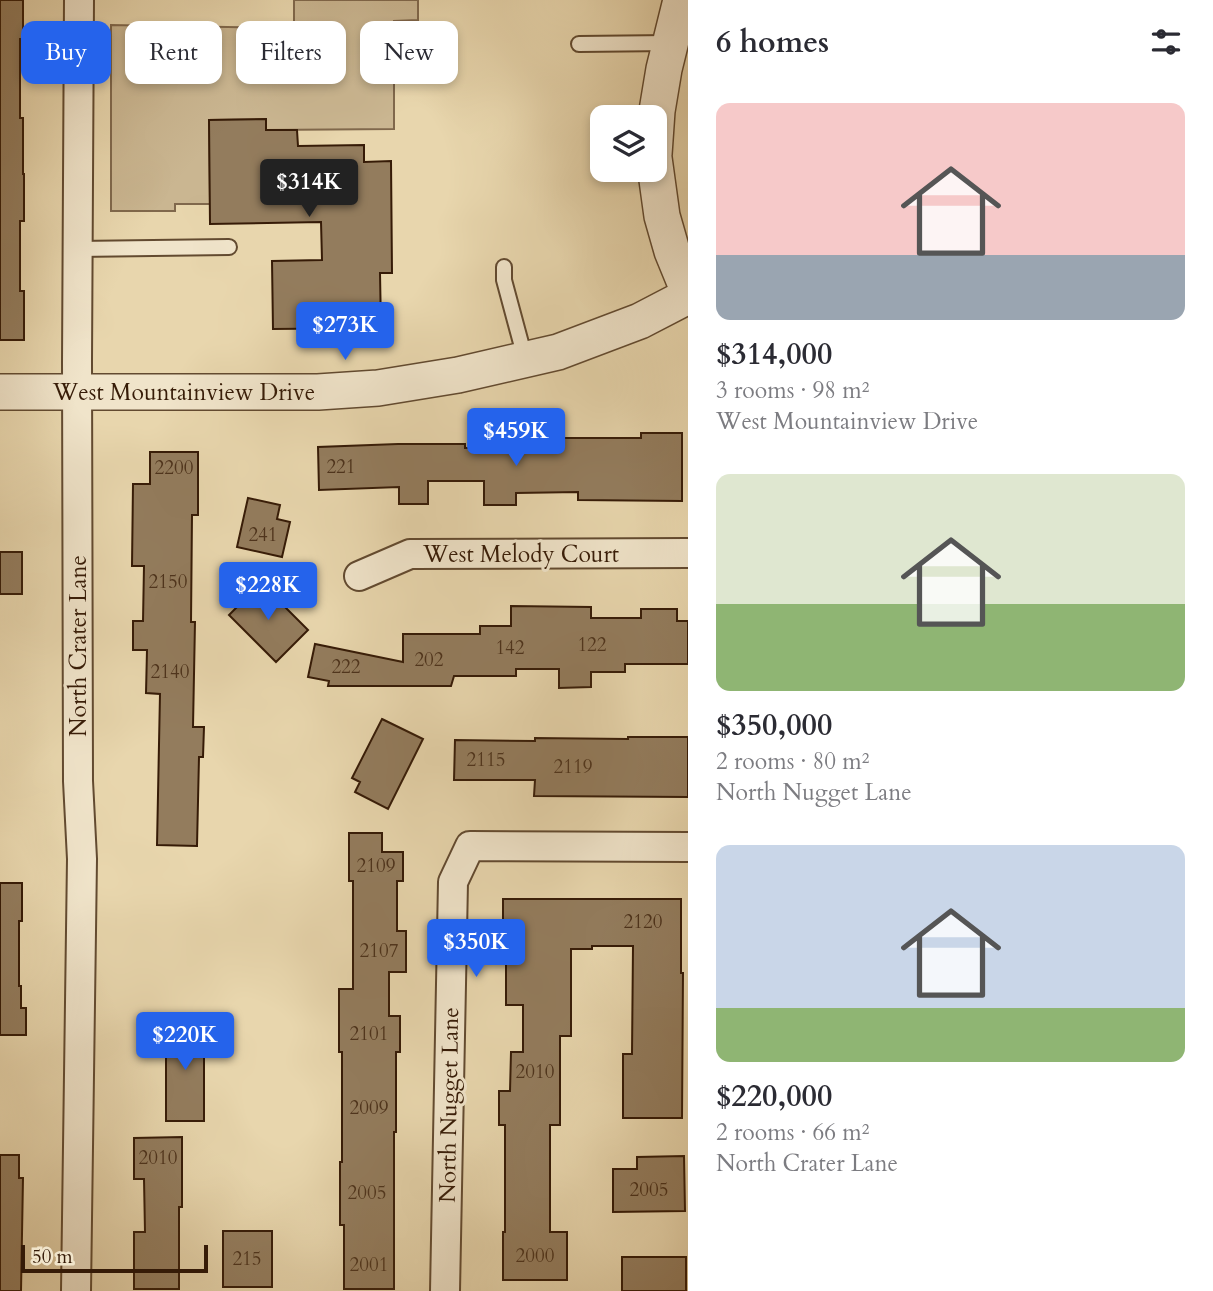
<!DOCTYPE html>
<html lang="en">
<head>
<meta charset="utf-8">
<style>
  body { margin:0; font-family:Cardo,serif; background:#f7f7f7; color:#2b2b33; height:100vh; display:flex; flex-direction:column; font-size:26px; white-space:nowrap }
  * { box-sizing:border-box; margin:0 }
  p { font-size:23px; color:#7c7c81 }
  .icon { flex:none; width:38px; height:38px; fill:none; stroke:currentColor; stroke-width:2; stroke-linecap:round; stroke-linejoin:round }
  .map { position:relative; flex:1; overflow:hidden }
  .details { display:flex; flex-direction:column; background:#fff; width:525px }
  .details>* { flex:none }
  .hud { position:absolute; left:21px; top:21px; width:562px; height:63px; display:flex; gap:14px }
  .controls { position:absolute; left:590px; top:105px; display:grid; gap:14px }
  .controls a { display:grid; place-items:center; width:77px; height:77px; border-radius:14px; background:#fff; box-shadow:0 4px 10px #0003; font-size:35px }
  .scale { position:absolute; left:21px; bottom:18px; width:187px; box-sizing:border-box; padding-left:7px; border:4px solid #361b07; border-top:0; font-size:19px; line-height:24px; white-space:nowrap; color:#361b07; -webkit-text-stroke:5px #f0e4ca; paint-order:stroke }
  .price { position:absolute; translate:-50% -60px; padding:0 16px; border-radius:7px; background:#2563eb; color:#fff; font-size:23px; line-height:46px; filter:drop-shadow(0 2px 4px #0008) }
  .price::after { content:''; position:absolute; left:50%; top:42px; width:21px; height:16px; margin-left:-10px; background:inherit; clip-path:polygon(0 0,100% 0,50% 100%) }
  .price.selected { background:#222; color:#fff }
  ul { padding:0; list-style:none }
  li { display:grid; align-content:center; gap:14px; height:371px; padding:0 28px }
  li span { display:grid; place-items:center; height:217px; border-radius:14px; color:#555 }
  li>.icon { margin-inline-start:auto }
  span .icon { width:126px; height:126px; fill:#fffc; stroke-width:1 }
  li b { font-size:30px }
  h2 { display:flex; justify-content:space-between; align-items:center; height:84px; padding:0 28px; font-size:30px }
  .pill { padding:0 24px; border-radius:14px; background:#fff; box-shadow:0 4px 10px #0003; font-size:24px; line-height:63px }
  .pill.selected { background:#2563eb; color:#fff }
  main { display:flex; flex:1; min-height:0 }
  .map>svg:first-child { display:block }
  .green { fill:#cab691; stroke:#80684c; stroke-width:2 }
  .building { fill:#937c5d; stroke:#361b07; stroke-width:2 }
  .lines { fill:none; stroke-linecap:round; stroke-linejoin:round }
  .service-casing { stroke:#624a30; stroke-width:18 }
  .minor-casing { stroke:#624a30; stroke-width:32 }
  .tertiary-casing { stroke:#624a30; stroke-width:38 }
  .service { stroke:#f0e4ca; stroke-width:14 }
  .minor { stroke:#f0e4ca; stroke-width:28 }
  .tertiary { stroke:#f0e4ca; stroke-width:35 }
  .labels { text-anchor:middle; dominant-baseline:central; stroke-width:6; stroke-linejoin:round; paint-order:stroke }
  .number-label { font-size:19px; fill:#4d331c }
  .street-label { font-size:23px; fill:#361b07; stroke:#f0e4ca }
</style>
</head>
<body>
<main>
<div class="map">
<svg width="688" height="1291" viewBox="0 0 688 1291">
  <rect width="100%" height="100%" fill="#e8d6ad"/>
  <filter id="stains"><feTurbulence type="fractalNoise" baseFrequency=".00286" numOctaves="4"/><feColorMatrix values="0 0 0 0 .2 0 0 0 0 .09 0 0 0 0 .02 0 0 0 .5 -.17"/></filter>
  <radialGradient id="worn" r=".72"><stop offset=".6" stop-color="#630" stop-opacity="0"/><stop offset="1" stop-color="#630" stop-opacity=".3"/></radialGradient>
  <path class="green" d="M 294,0 L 418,0 L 418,20 L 394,21 L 394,129 L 266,130 L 265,119 L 209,120 L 210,204 L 175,204 L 175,211 L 111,211 L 111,25 L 294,28 Z"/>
  <path class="building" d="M 0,0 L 23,0 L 23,39 L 20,39 L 20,118 L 23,118 L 23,174 L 24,174 L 24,221 L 20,221 L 20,291 L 24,291 L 24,340 L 0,340 Z
    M 266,119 L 266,130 L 297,130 L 298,146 L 364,145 L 364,162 L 391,161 L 392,273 L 380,273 L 381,328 L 273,329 L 272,261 L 322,260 L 321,222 L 210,224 L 209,120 Z
    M 531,432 L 532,438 L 641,438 L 641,433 L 682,433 L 682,501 L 578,500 L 578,492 L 516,493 L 516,505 L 484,505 L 484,481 L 428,481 L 428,504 L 399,504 L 399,487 L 319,490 L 318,447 L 398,444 L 465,444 L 465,448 L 505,447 L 505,433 Z
    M 150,452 L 198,452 L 198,515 L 192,515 L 191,622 L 195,622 L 193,727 L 204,727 L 203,757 L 199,757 L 197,846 L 157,845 L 160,694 L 146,693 L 147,650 L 133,650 L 133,621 L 143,621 L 144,566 L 132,566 L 133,484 L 150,484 Z
    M 248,498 L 280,505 L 277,519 L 290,522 L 282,557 L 237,547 Z
    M 0,552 L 22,552 L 22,594 L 0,594 Z
    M 261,583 L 308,630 L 276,662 L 229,615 Z
    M 511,606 L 591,607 L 591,618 L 641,618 L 641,609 L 677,609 L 677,621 L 688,621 L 688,664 L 625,664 L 625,672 L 591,672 L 591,687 L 559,688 L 559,669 L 516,669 L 516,676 L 454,676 L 451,686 L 328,686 L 329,681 L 308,677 L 315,644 L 403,662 L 403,634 L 480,634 L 480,626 L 511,626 Z
    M 382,719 L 423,739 L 388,809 L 355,792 L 360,782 L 352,778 Z
    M 628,737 L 688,737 L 688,797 L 534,796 L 535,780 L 454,780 L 455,740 L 535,741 L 535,738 L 628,739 Z
    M 349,833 L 382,833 L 382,852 L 403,852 L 403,881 L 397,881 L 397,931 L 406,931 L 406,972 L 389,972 L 389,1016 L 400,1016 L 400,1052 L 396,1052 L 396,1132 L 394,1132 L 394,1289 L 344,1289 L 344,1225 L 340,1225 L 340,1162 L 342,1162 L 342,1052 L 339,1052 L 339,989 L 353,989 L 353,881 L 349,881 Z
    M 0,883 L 22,883 L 22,921 L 19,921 L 19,986 L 21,986 L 21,1008 L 26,1008 L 26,1035 L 0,1035 Z
    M 503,899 L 681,899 L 681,973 L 683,973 L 682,1118 L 623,1118 L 623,1054 L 632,1054 L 633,946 L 592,946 L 592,949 L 571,949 L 571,1036 L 560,1036 L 560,1125 L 550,1125 L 550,1232 L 567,1232 L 567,1280 L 503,1280 L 503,1232 L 505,1232 L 505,1125 L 499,1125 L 499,1091 L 510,1091 L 511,1052 L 523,1052 L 523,1005 L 506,1005 L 506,949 L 503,949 Z
    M 166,1024 L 204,1024 L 204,1121 L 166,1121 Z
    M 182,1137 L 182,1207 L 179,1207 L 179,1289 L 134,1289 L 134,1232 L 145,1232 L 144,1179 L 134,1179 L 134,1138 Z
    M 0,1155 L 19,1155 L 19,1178 L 23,1178 L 21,1291 L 0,1291 Z
    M 684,1156 L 685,1211 L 613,1212 L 613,1169 L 637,1169 L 637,1157 Z
    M 223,1231 L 272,1231 L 272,1287 L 223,1287 Z
    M 622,1257 L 686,1257 L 686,1291 L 622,1291 Z"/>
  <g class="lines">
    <defs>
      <path id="service" d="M 579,44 L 669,43
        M 77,249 L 229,247
        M 504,267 L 504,280 L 525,358"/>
      <path id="minor" d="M 359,576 L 410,554 L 688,553
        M 76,1291 L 82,859 L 78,781 L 77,362 L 79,0
        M 445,1291 L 453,882 L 470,846 L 688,847"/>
      <path id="tertiary" d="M 654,154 L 657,111 L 664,69 L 681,0
        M 654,158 L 662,216 L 672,251 L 688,290
        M 0,392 L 318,392 L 378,388 L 458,375 L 558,352 L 640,321 L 688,296"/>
    </defs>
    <use href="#service" class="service-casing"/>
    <use href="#minor" class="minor-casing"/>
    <use href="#tertiary" class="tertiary-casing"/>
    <use href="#service" class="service"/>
    <use href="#minor" class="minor"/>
    <use href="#tertiary" class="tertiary"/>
  </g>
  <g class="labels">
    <g class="number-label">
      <text x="341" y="467">221</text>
      <text x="174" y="468">2200</text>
      <text x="263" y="535">241</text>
      <text x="168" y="582">2150</text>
      <text x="592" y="645">122</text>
      <text x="510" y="648">142</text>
      <text x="429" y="660">202</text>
      <text x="346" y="667">222</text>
      <text x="170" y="672">2140</text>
      <text x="486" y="760">2115</text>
      <text x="573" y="767">2119</text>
      <text x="376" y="866">2109</text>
      <text x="643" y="922">2120</text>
      <text x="379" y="951">2107</text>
      <text x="369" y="1034">2101</text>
      <text x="535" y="1072">2010</text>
      <text x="369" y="1108">2009</text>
      <text x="158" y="1158">2010</text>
      <text x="649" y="1190">2005</text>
      <text x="367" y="1193">2005</text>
      <text x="535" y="1256">2000</text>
      <text x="247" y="1259">215</text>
      <text x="369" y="1265">2001</text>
    </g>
    <g class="street-label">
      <text x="184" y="392">West Mountainview Drive</text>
      <text x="521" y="554">West Melody Court</text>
      <text transform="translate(78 646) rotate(-90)">North Crater Lane</text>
      <text transform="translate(449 1105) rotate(-89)">North Nugget Lane</text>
    </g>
  </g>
  <rect width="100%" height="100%" filter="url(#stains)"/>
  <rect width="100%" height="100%" fill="url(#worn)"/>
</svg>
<div class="controls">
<a><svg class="icon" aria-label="layers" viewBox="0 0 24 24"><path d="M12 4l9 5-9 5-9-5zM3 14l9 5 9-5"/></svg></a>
</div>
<div class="scale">50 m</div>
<b class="price selected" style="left:309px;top:219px">$314K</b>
<b class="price" style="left:345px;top:362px">$273K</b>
<b class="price" style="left:516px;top:468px">$459K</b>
<b class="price" style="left:268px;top:622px">$228K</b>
<b class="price" style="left:476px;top:979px">$350K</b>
<b class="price" style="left:185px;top:1072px">$220K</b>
<div class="hud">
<a class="pill selected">Buy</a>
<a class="pill">Rent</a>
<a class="pill">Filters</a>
<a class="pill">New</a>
</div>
</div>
<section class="details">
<h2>6 homes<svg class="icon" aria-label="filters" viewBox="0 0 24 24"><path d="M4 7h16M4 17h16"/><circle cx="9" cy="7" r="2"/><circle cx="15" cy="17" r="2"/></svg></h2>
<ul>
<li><span style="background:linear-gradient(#f6c9c9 70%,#9aa5b1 0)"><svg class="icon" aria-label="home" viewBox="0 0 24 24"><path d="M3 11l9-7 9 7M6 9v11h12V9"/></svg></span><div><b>$314,000</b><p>3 rooms · 98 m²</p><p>West Mountainview Drive</p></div></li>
<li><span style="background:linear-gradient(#dfe7d0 60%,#8fb573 0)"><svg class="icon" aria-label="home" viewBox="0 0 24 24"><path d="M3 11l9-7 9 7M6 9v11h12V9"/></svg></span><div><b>$350,000</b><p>2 rooms · 80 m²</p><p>North Nugget Lane</p></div></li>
<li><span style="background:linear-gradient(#c9d6e8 75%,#8fb573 0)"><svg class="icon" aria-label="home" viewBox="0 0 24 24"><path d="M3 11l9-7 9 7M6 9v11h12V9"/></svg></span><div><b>$220,000</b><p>2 rooms · 66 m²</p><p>North Crater Lane</p></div></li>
</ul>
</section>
</main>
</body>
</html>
